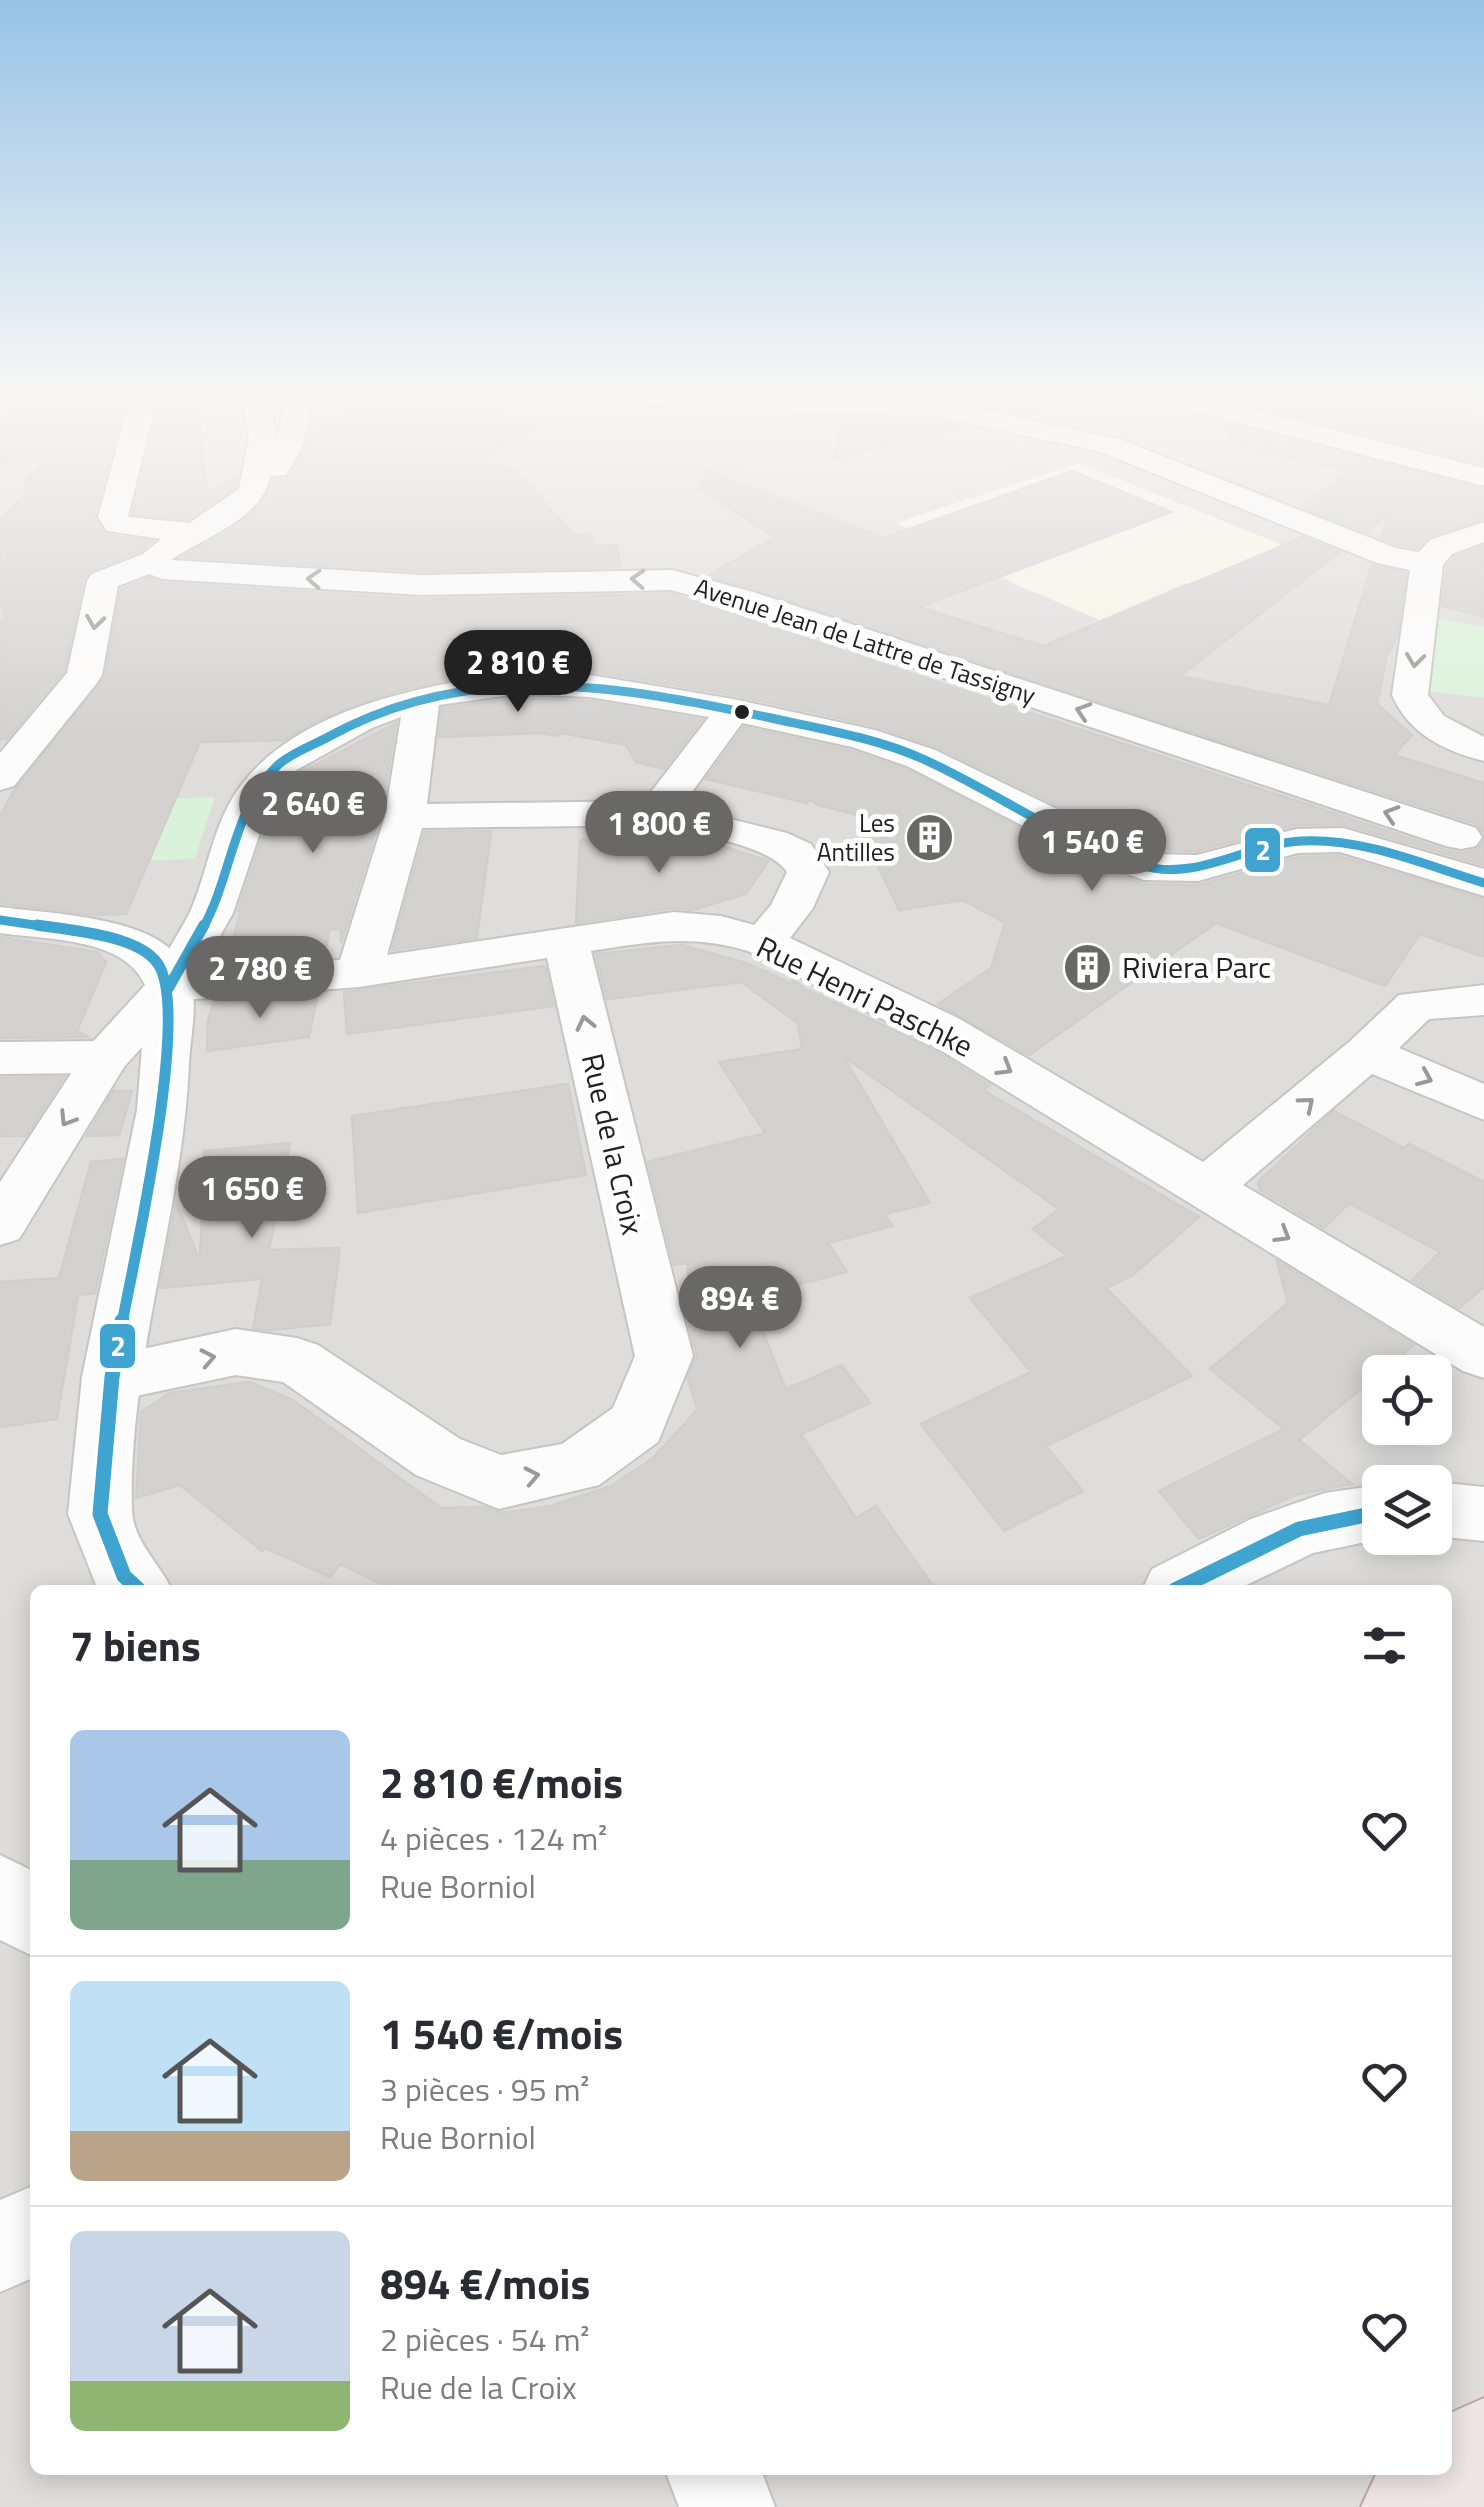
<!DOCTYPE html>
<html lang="fr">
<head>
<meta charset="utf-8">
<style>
  body { margin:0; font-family:"Titillium Web",sans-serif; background:#f2f2f3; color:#2b2b33; height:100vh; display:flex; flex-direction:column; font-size:38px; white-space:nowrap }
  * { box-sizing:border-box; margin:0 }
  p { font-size:32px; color:#7c7c81 }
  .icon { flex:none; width:55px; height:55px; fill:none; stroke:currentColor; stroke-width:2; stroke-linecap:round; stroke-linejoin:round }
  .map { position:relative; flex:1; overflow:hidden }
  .side { position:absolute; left:30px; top:1585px; width:1422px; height:890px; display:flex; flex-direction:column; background:#fff; border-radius:15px; box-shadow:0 5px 25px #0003 }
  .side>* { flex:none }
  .fabs { position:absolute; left:1362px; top:1355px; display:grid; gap:20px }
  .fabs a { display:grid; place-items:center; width:90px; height:90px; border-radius:15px; background:#fff; box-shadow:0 5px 25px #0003; font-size:50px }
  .price { position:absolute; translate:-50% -85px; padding:0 22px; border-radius:35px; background:#696867; color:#fff; font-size:32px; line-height:65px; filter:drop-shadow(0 2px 5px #0008) }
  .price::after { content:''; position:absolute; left:50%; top:60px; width:30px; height:22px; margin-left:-15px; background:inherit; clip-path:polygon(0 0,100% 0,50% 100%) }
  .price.current { background:#222; color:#fff }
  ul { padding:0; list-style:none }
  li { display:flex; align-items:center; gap:30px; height:250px; padding:0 40px }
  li+li { border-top:2px solid #e1e1e2 }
  li span { display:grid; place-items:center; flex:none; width:280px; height:200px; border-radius:15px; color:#555 }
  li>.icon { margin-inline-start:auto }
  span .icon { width:120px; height:120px; fill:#fffc; stroke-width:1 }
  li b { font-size:42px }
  h2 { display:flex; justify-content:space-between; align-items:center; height:120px; padding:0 40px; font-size:42px }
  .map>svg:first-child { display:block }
  .residential { fill:#dedddb; fill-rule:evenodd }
  .education { fill:#f7f6e7 }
  .park { fill:#daf2da }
  .parking { fill:#dfdedd }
  .building { fill:#d4d2cf; stroke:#d2cfcb; stroke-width:2.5 }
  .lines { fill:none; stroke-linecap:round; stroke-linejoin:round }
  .minor-casing { stroke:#c6c5c4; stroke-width:4 }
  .tertiary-casing { stroke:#c6c5c4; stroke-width:4 }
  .trunk-casing { stroke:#c2a3ac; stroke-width:4 }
  .minor { fill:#fdfcfc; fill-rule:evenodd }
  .tertiary { fill:#fdfcfc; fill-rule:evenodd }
  .trunk { fill:#eee6e4; fill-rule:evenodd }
  .bus-1-far2-casing { stroke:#fff; stroke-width:14 }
  .bus-1-far1-casing { stroke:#fff; stroke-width:18 }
  .bus-1-casing { stroke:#fff; stroke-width:22 }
  .bus-1-far2 { stroke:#3fa5d0; stroke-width:9 }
  .bus-1-far1 { stroke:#3fa5d0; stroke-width:11 }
  .bus-1 { stroke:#3fa5d0; stroke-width:15 }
  .oneway { stroke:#9a9999 }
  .bus-dot { fill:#212121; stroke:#fff; stroke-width:4 }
  .labels { text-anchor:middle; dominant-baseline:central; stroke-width:10; stroke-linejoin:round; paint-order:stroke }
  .far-street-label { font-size:25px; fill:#212121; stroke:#fff }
  .far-poi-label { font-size:25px; fill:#212121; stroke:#fff; text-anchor:end }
  .poi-label { font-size:30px; fill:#212121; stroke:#fff; text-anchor:start }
  .street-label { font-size:30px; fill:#212121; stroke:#fff }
  .line-badge { stroke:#fff; stroke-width:4 }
  .badge-label { font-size:28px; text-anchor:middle; font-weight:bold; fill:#fff }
</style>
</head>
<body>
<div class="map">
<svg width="1484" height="2507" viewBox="0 0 1484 2507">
  <rect width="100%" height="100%" fill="#efedea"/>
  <path class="residential" d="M 0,389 L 1484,389 L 1484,2507 L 0,2507 ZM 1380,1372 L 1435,1372 L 1435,1428 L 1380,1428 ZM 1380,1482 L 1435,1482 L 1435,1538 L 1380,1538 ZM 35,1590 L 1448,1590 L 1448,2470 L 35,2470 Z"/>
  <path class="education" d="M 1079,463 L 1290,548 L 1195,587 L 1186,583 L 1100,620 L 1017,585 L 896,523 Z"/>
  <path class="park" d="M 1437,618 L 1484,627 L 1484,698 L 1427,691 Z
    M 215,797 L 195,859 L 133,861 L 156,799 Z"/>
  <path class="parking" d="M 464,397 L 643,402 L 576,425 L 459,400 Z
    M 645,405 L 837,410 L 833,455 L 813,465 L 981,425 L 1063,443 L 1051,456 L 851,520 L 753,487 L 772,479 L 602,419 Z"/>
  <path class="building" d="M 25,389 L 129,389 L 94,516 L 106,535 L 152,541 L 141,551 L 89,572 L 83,580 L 64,671 L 7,739 L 0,739 L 0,622 L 6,617 L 0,601 L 0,521 L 33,484 L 24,484 L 43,460 L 0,463 L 4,431 L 0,432 Z
    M 162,389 L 196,389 L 207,493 L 238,475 L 236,487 L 188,519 L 133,514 Z
    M 390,389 L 545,424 L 475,463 L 512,468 L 575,535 L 591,534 L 593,547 L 617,545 L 620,567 L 422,571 L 183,557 L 232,529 L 259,507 L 273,480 L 289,477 L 306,448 L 309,435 Z
    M 846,389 L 1060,389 L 1062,406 L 1024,415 L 941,397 L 845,394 Z
    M 1215,389 L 1442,389 L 1484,428 L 1484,464 L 1218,397 Z
    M 841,417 L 940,421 L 969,427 L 834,459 Z
    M 1225,423 L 1484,489 L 1484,519 L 1429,536 L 1418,548 L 1397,544 L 1381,538 L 1390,513 L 1366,532 L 1306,509 L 1304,503 L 1351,471 L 1232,445 Z
    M 707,471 L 884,538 L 1072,471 L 1172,512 L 919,607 L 1043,646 L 1303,537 L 1340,552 L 1180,676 L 1329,705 L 1372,565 L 1406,573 L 1397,636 L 1387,656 L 1377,704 L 1412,735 L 1394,755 L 1484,783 L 1484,833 L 1477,824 L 708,576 L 775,537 L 699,488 Z
    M 1484,546 L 1484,617 L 1442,606 L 1447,567 L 1454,557 Z
    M 149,578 L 162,583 L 422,599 L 671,594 L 1445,850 L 1460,853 L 1477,850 L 1484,841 L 1484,865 L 1343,824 L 1295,825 L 1197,851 L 1151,850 L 937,747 L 876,726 L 734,695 L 591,671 L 517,668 L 398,691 L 319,720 L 284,740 L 200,742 L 126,914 L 95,915 L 0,903 L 0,816 L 15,789 L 105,677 L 121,589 Z
    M 517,698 L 590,701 L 702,720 L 664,769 L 636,762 L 626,745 L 561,733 L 558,736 L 540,733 L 439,737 L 442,708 Z
    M 396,723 L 381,815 L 341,943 L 341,930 L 330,929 L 324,957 L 225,965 L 241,911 L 238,911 L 273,805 L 296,775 Z
    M 744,727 L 851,751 L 906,769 L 1087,863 L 1143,884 L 1199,885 L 1299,857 L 1339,856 L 1484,899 L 1484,957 L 1420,934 L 1385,986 L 1216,923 L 1029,1055 L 938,1004 L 991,968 L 1005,923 L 963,900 L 899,910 L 862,832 L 894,831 L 894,824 L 818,805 L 809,799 L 807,803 L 706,779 Z
    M 491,831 L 477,938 L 392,950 L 425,832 Z
    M 692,836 L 768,861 L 746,894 L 692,910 L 673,908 L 576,923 L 580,840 Z
    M 0,937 L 97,952 L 106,962 L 77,1031 L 88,1037 L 0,1038 Z
    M 682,945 L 746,963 L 793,984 L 792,978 L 803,988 L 922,1043 L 990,1085 L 983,1090 L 1199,1217 L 1133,1275 L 1106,1288 L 1192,1376 L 1046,1446 L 1083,1491 L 1004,1531 L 921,1424 L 1031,1372 L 970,1298 L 1067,1256 L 1033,1229 L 1059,1209 L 843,1056 L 930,1203 L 885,1214 L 892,1226 L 828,1243 L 847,1272 L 749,1297 L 786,1389 L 842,1365 L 870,1403 L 801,1434 L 856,1518 L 876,1506 L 936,1590 L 394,1590 L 340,1564 L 330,1577 L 265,1548 L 262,1551 L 180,1485 L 136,1498 L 141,1412 L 170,1393 L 249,1382 L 293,1400 L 441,1508 L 485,1507 L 500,1513 L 551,1506 L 611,1486 L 652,1459 L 697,1410 L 688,1378 L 697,1355 L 688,1322 L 688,1263 L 674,1265 L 648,1162 L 765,1133 L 719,1062 L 802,1049 L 798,1023 L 741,982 L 607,999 L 596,954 Z
    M 545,966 L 554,1006 L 347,1034 L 344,992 Z
    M 318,994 L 309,1037 L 207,1051 L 208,1021 L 214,1001 Z
    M 64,1077 L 26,1136 L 0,1136 L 0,1078 Z
    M 568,1084 L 586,1175 L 358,1213 L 352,1116 Z
    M 113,1091 L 132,1091 L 119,1135 L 87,1136 Z
    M 1334,1111 L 1404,1148 L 1409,1144 L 1484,1182 L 1484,1287 L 1459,1308 L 1412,1280 L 1440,1252 L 1349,1203 L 1324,1228 L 1260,1190 L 1258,1182 Z
    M 290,1143 L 269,1250 L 340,1248 L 330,1324 L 270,1330 L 253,1328 L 262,1279 L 160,1288 L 176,1203 L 200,1260 L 204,1151 Z
    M 123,1159 L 95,1293 L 78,1295 L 57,1419 L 0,1427 L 0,1282 L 59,1278 L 91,1162 Z
    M 1277,1261 L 1414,1345 L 1299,1440 L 1352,1484 L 1295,1495 L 1199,1539 L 1159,1491 L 1284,1429 L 1210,1369 L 1288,1303 Z"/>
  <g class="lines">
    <defs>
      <path id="minor" d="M 133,389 L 159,389 L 128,517 L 189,523 L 239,489 L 249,438 L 241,389 L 267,389 L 277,438 L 288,389 L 314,389 L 303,446 L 286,475 L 270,476 C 263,519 204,537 171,560 L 422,575 L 672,570 L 753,592 L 1476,828 L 1482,837 L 1476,846 L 1461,849 L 1446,846 L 729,606 L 671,590 L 422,595 L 162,579 L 149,574 L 118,586 L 102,675 L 97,683 L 14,786 L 0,790 L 0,753 L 67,673 L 87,581 L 92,574 L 143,554 L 161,539 L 107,531 L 98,517 Z
        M 434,389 L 631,389 L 940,401 L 1119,439 L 1396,548 L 1419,552 L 1430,540 L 1484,522 L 1484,542 L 1452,554 L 1443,565 L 1428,695 L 1444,716 L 1484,737 L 1484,761 C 1444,751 1409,734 1392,695 L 1410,570 L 1377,563 L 1101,452 L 940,417 L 447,397 Z
        M 1127,389 L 1169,389 L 1484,468 L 1484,486 L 1131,395 Z
        M 517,672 L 590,675 L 733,699 L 875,730 L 935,750 L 1150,854 L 1197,855 L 1296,829 L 1343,828 L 1484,869 L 1484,896 L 1340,852 L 1298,853 L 1198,881 L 1144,880 L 1089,860 L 907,766 L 852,747 L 742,723 L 681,807 L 787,833 L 811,844 L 829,872 L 813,908 L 790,938 L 958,1018 L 1203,1162 L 1349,1042 L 1399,995 L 1484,985 L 1484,1015 L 1429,1019 L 1399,1048 L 1484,1084 L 1484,1120 L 1372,1074 L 1243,1185 L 1484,1327 L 1484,1378 L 1463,1371 L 924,1040 L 748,951 C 690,934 649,942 591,951 L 693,1356 L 658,1442 L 599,1485 L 499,1509 L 416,1475 L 283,1382 L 236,1375 L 112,1401 L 91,1394 L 82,1377 L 91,1360 L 236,1329 L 297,1338 L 318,1345 L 460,1439 L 501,1455 L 562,1444 L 613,1408 L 635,1356 L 547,958 L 359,987 L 169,1001 L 153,997 L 146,987 C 160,963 176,939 189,914 C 206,878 211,834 232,799 C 286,709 421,686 517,672 ZM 517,694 L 590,697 L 709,717 L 644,801 L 427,804 L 439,705 ZM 401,717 L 385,816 L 340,960 L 201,970 L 233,913 L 270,803 L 293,772 L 372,728 ZM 656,825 C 689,833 769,844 787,872 L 771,905 L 754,925 L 721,916 L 674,912 L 387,955 L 422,828 Z
        M 106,1041 L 123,1046 L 130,1057 L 123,1068 L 106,1073 L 0,1074 L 0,1042 Z
        M 35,2185 L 35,2277 L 0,2292 L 0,2200 Z"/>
      <path id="tertiary" d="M 0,907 C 46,913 143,917 174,953 C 181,961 190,977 192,987 C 197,1010 190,1040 189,1064 C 183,1211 128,1361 132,1510 C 133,1541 160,1564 172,1590 L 98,1590 L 68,1514 L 82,1377 L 137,1110 L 142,1047 L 124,1067 L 19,1239 L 0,1245 L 0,1182 L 89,1046 L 145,985 C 124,937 46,940 0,933 Z
        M 1433,1482 L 1435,1482 L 1484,1487 L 1484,1541 L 1435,1536 Z
        M 1380,1485 L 1380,1538 L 1385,1538 L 1313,1553 L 1236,1590 L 1142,1590 L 1152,1569 L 1251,1519 L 1325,1493 Z
        M 0,1855 L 35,1872 L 35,1957 L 0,1940 Z
        M 665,2470 L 761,2470 L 775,2507 L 679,2507 Z"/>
      <path id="trunk" d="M 1484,2398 L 1484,2507 L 1361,2507 L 1378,2470 L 1448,2470 L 1448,2414 Z"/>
    </defs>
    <use href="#minor" class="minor-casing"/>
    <use href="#tertiary" class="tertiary-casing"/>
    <use href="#trunk" class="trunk-casing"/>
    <use href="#minor" class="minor"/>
    <use href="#tertiary" class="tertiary"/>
    <use href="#trunk" class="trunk"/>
    <defs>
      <path id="bus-1-far2" d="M 0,920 L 55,928
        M 203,928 C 232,876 233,808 278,765 C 291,753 314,745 330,736 C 472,658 621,686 771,718 C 822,729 876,738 923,759 C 996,792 1064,842 1140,865 C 1196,883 1248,843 1302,841 C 1364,838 1425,865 1484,883"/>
      <path id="bus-1-far1" d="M 37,925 C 69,930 139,935 158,964 C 191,1012 134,1258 122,1324
        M 169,987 L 204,925"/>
      <path id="bus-1" d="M 122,1321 L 112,1377 L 100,1514 L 124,1576 L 139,1590
        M 1175,1590 L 1299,1529 L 1380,1512"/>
    </defs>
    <use href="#bus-1-far2" class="bus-1-far2-casing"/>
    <use href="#bus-1-far1" class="bus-1-far1-casing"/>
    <use href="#bus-1" class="bus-1-casing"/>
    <use href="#bus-1-far2" class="bus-1-far2"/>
    <use href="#bus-1-far1" class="bus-1-far1"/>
    <use href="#bus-1" class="bus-1"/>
  </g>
  <defs><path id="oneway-chevron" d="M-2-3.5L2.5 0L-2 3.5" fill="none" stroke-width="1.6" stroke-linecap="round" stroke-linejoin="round" transform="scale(2.5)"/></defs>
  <g class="oneway">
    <use href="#oneway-chevron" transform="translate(314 579) rotate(-177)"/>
    <use href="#oneway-chevron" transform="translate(638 579) rotate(-177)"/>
    <use href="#oneway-chevron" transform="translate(95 622) rotate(98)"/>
    <use href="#oneway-chevron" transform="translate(1415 660) rotate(97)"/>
    <use href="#oneway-chevron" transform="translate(1083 711) rotate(-162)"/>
    <use href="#oneway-chevron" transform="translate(1391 814) rotate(-162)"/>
    <use href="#oneway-chevron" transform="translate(585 1023) rotate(-103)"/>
    <use href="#oneway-chevron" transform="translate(1005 1068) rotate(31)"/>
    <use href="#oneway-chevron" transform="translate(1425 1078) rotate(23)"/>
    <use href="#oneway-chevron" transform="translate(1307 1104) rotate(-40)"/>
    <use href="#oneway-chevron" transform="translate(67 1119) rotate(122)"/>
    <use href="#oneway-chevron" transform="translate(1283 1235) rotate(31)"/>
    <use href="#oneway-chevron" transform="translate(208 1358) rotate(-11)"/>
    <use href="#oneway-chevron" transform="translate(532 1476) rotate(-11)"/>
  </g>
  <linearGradient id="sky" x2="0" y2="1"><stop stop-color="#97c3e5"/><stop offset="0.53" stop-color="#f8f7f6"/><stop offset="1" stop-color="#f8f7f6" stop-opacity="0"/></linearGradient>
  <rect width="1484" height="740" fill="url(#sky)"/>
  <defs>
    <symbol id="building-disc" viewBox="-11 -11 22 22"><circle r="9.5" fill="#696867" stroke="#fff"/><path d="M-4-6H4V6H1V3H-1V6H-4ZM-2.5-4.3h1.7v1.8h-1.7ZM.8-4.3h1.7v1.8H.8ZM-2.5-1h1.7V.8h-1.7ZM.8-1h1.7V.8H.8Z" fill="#fff"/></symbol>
  </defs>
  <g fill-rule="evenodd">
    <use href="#building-disc" x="902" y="810" width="55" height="55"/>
    <use href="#building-disc" x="1060" y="940" width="55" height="55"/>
  </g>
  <circle class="bus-dot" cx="742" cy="712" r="9"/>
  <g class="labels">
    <g class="far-street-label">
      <text transform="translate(865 641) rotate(18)">Avenue Jean de Lattre de Tassigny</text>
    </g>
    <g class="far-poi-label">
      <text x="895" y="823">Les<tspan x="895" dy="29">Antilles</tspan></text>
    </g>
    <g class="poi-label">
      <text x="1122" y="967">Riviera Parc</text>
    </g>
    <g class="street-label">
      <text transform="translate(865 996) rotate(26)">Rue Henri Paschke</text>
      <text transform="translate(613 1144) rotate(77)">Rue de la Croix</text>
    </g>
  </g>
  <g class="line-badge">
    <rect x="1243" y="826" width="39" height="48" rx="10" fill="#3fa5d0"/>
    <rect x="98" y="1322" width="39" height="48" rx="10" fill="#3fa5d0"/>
  </g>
  <g class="badge-label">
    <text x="1263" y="860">2</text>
    <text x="118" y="1356">2</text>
  </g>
</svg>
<div class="fabs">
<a><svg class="icon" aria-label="locate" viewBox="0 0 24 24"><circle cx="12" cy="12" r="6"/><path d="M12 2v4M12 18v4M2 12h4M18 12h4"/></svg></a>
<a><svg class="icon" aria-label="layers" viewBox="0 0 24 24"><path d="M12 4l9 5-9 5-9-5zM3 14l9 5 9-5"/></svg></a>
</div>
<b class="price current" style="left:518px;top:715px">2 810 €</b>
<b class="price" style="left:313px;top:856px">2 640 €</b>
<b class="price" style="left:659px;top:876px">1 800 €</b>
<b class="price" style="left:1092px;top:894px">1 540 €</b>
<b class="price" style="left:260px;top:1021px">2 780 €</b>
<b class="price" style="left:252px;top:1241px">1 650 €</b>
<b class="price" style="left:740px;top:1351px">894 €</b>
<section class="side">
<h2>7 biens<svg class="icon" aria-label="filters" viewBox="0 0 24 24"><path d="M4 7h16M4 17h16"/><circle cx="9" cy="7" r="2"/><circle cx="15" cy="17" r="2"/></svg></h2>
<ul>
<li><span style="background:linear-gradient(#a9c7e8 65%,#7fa58c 0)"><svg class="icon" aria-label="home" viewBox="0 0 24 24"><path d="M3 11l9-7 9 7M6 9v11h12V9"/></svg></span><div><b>2 810 €/mois</b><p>4 pièces · 124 m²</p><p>Rue Borniol</p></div><svg class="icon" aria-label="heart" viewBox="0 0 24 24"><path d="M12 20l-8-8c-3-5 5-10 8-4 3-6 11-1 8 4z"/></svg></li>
<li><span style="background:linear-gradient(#bfe0f5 75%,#b9a48a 0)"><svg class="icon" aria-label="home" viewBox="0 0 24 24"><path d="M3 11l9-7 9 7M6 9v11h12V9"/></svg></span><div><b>1 540 €/mois</b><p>3 pièces · 95 m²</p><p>Rue Borniol</p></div><svg class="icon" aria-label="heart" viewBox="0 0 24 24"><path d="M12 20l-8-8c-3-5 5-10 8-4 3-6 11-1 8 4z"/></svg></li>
<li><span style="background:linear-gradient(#c9d6e8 75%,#8fb573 0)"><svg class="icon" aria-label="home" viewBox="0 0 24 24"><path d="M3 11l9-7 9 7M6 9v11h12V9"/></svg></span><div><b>894 €/mois</b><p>2 pièces · 54 m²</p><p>Rue de la Croix</p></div><svg class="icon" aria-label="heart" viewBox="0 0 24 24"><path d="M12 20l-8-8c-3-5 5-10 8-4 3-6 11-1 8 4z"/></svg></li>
</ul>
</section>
</div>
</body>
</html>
